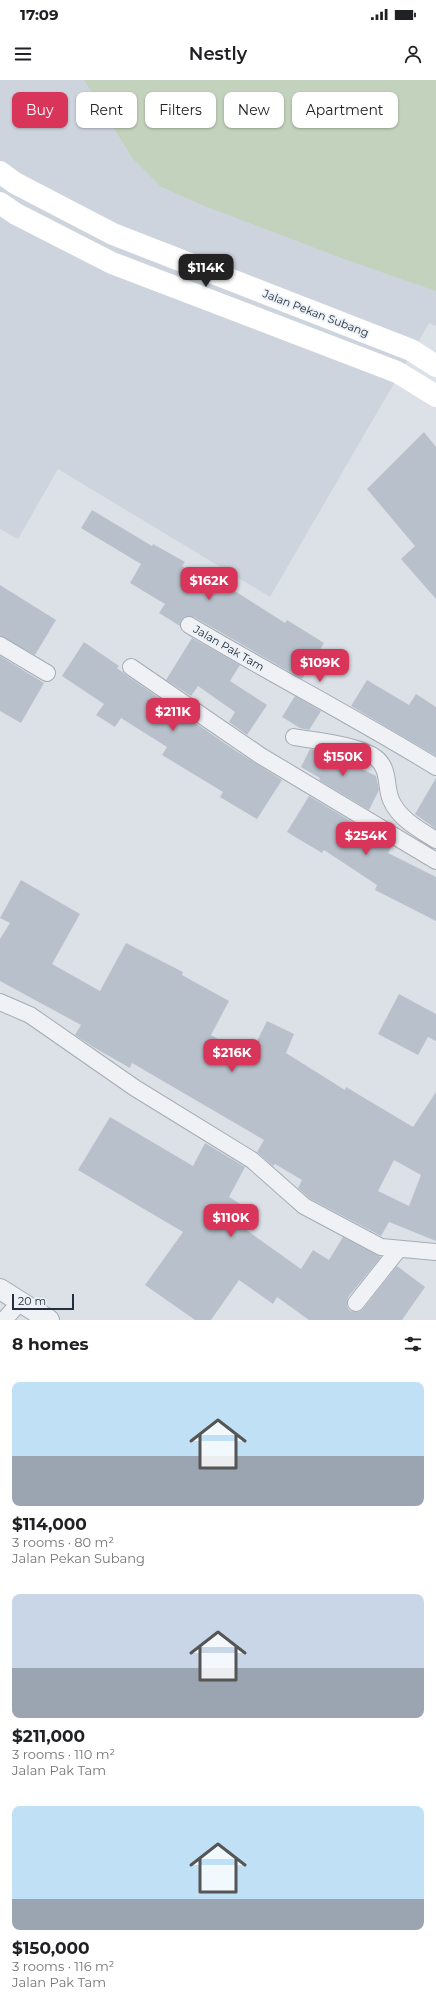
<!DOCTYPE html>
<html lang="en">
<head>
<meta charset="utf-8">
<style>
  body { margin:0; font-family:Montserrat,sans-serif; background:#f6f6f6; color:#202124; height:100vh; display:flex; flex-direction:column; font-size:15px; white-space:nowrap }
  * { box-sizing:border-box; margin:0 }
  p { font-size:13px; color:#757577 }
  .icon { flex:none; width:22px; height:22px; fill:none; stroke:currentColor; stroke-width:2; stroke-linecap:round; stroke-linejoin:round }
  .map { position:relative; height:1240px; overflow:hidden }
  .drawer { display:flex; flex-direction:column; background:#fff; flex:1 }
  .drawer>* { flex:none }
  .top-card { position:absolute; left:12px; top:12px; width:412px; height:36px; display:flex; gap:8px }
  .scale { position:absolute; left:12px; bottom:10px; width:62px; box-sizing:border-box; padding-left:4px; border:2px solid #24303f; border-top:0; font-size:11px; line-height:14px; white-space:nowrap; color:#24303f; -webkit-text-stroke:3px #ebf0f5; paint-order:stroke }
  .price { position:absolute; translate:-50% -34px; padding:0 9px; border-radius:8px; background:#d93459; color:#fff; font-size:13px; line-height:26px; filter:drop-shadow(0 1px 2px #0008) }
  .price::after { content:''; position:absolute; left:50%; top:24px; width:12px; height:9px; margin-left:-6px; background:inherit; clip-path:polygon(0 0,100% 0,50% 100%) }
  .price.on { background:#222; color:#fff }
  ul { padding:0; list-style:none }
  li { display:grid; align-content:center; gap:8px; height:212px; padding:0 12px }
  li span { display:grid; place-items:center; height:124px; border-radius:8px; color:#555 }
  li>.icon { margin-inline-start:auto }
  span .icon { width:72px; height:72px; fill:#fffc; stroke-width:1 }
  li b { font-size:17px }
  h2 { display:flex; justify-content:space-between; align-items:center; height:48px; padding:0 12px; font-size:17px }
  .tag { padding:0 14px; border-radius:8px; background:#fff; box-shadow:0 1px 3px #0004; font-size:14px; line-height:36px }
  .tag.on { background:#d93459; color:#fff }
  .status { display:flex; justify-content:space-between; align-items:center; height:28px; padding:0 20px; background:#fff; direction:ltr }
  .status svg { height:11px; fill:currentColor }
  header { display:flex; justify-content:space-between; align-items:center; height:52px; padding:0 12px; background:#fff; font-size:18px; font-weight:600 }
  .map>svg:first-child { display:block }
  .built { fill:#cdd4dd }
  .grass { fill:#c3d2bc }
  .building { fill:#b8c1cb; fill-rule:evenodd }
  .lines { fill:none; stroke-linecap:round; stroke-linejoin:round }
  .minor-casing { stroke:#a5acb5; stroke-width:18 }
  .tertiary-casing { stroke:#a5acb5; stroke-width:22 }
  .minor { stroke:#eff1f5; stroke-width:16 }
  .tertiary { stroke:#eff1f5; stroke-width:20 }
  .secondary { stroke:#fff; stroke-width:22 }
  .labels { text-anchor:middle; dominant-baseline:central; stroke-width:3.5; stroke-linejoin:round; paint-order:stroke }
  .street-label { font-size:11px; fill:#24303f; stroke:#ebf0f5 }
</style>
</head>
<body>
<div class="status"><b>17:09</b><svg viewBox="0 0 49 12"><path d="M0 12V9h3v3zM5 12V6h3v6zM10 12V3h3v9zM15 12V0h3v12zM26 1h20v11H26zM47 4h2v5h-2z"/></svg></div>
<header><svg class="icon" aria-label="menu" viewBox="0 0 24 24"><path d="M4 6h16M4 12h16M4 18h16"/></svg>Nestly<svg class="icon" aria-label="person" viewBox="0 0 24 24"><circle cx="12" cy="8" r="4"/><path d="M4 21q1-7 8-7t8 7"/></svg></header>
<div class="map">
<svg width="436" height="1240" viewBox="0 0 436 1240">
  <rect width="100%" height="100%" fill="#dce1e7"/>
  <path class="built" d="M 0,0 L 436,0 L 436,246 L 429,243 L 270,517 L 58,389 L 18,459 L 0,449 Z"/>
  <path class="grass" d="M 84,0 L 436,0 L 436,211 L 344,179 L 202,125 L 161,107 L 133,79 Z"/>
  <path class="building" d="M 424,352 L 436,367 L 436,519 L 401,479 L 415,466 L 367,409 Z
    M 92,430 L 152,466 L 153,464 L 185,482 L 182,486 L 224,510 L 227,506 L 285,543 L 287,540 L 324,563 L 302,599 L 194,537 L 184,537 L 181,541 L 180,546 L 159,533 L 165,524 L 130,503 L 141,484 L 81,448 Z
    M 0,505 L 56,540 L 35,575 L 0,556 Z
    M 192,558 L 240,585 L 230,601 L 267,625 L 247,655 L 229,642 L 235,632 L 198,606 L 191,616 L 166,600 Z
    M 84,562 L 119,586 L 117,588 L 126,595 L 236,671 L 282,700 L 257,739 L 220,717 L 223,712 L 162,675 L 167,667 L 121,638 L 115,647 L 96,635 L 104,624 L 62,596 Z
    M 0,576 L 44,603 L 21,643 L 0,631 Z
    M 367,600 L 409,625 L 416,614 L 436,627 L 436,676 L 351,626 Z
    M 295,616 L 321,631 L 309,650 L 300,648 L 282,637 Z
    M 310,669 L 330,673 L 376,696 L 379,710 L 369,730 L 319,700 L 320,698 L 301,687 Z
    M 436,698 L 436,749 L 415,734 Z
    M 309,716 L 392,766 L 388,773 L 436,797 L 436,841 L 375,810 L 377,805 L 324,770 L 322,773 L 287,752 Z
    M 21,800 L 80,834 L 52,884 L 100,911 L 126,863 L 183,892 L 182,895 L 229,921 L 211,955 L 249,977 L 267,941 L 294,954 L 286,973 L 345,1010 L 346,1007 L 413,1047 L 436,1012 L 436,1161 L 389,1142 L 381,1156 L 309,1118 L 298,1108 L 302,1100 L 275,1084 L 273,1086 L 257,1072 L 264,1060 L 132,983 L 130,988 L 95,968 L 75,955 L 81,945 L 0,901 L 0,859 L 10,843 L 0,838 ZM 394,1080 L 421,1095 L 409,1126 L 378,1111 Z
    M 399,914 L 436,934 L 436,961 L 428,957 L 418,975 L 378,954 Z
    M 110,1037 L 193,1086 L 205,1063 L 245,1087 L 229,1117 L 255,1133 L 245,1149 L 301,1189 L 313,1170 L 329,1180 L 343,1157 L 381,1177 L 348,1217 L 347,1226 L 350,1231 L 359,1232 L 363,1229 L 397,1186 L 425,1207 L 402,1240 L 309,1240 L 277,1217 L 273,1224 L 239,1200 L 211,1240 L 195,1240 L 145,1205 L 183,1152 L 78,1090 Z"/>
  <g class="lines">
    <defs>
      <path id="minor" d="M 189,545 C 271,594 355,637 436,687
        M 0,565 L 47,593
        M 131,587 L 261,676 L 436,781
        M 294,657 C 316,661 359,665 376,678 C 390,689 385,706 391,720 C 399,739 420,750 436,760
        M 0,922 L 30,935 L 135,1008 L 252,1080 L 304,1126 L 381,1167 L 436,1172
        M 356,1223 L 398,1170
        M 4,1240 L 20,1222"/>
      <path id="tertiary" d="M 0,1209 L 49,1240"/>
    </defs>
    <use href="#minor" class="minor-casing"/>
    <use href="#tertiary" class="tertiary-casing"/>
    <use href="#minor" class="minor"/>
    <use href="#tertiary" class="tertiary"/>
    <path class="secondary" d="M 0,92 L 15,103 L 113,154 L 411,270 L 436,286
      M 0,123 L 16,134 L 112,183 L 397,292 L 436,316"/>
  </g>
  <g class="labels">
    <g class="street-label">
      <text transform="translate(316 233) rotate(21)">Jalan Pekan Subang</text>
      <text transform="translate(229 568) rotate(30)">Jalan Pak Tam</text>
    </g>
  </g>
</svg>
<div class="scale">20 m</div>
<b class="price on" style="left:206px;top:208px">$114K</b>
<b class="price" style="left:209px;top:521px">$162K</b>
<b class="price" style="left:320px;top:603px">$109K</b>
<b class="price" style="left:173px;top:652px">$211K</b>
<b class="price" style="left:343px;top:697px">$150K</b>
<b class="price" style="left:366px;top:776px">$254K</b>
<b class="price" style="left:232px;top:993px">$216K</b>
<b class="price" style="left:231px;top:1158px">$110K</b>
<div class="top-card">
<a class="tag on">Buy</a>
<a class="tag">Rent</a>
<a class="tag">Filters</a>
<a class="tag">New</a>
<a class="tag">Apartment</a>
</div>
</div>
<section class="drawer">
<h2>8 homes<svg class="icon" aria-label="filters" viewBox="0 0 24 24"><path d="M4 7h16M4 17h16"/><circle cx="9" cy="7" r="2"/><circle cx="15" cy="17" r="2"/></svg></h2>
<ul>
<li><span style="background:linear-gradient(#bfe0f5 60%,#9aa5b1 0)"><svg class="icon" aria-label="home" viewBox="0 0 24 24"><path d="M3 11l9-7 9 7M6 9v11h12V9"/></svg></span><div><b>$114,000</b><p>3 rooms · 80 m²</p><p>Jalan Pekan Subang</p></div></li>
<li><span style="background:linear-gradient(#c9d6e8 60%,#9aa5b1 0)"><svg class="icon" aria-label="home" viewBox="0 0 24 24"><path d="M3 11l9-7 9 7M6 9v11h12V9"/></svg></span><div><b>$211,000</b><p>3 rooms · 110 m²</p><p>Jalan Pak Tam</p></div></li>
<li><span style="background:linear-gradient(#bfe0f5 75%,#9aa5b1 0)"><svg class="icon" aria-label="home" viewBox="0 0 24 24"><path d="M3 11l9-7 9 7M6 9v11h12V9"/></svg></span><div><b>$150,000</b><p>3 rooms · 116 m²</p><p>Jalan Pak Tam</p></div></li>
</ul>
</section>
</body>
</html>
